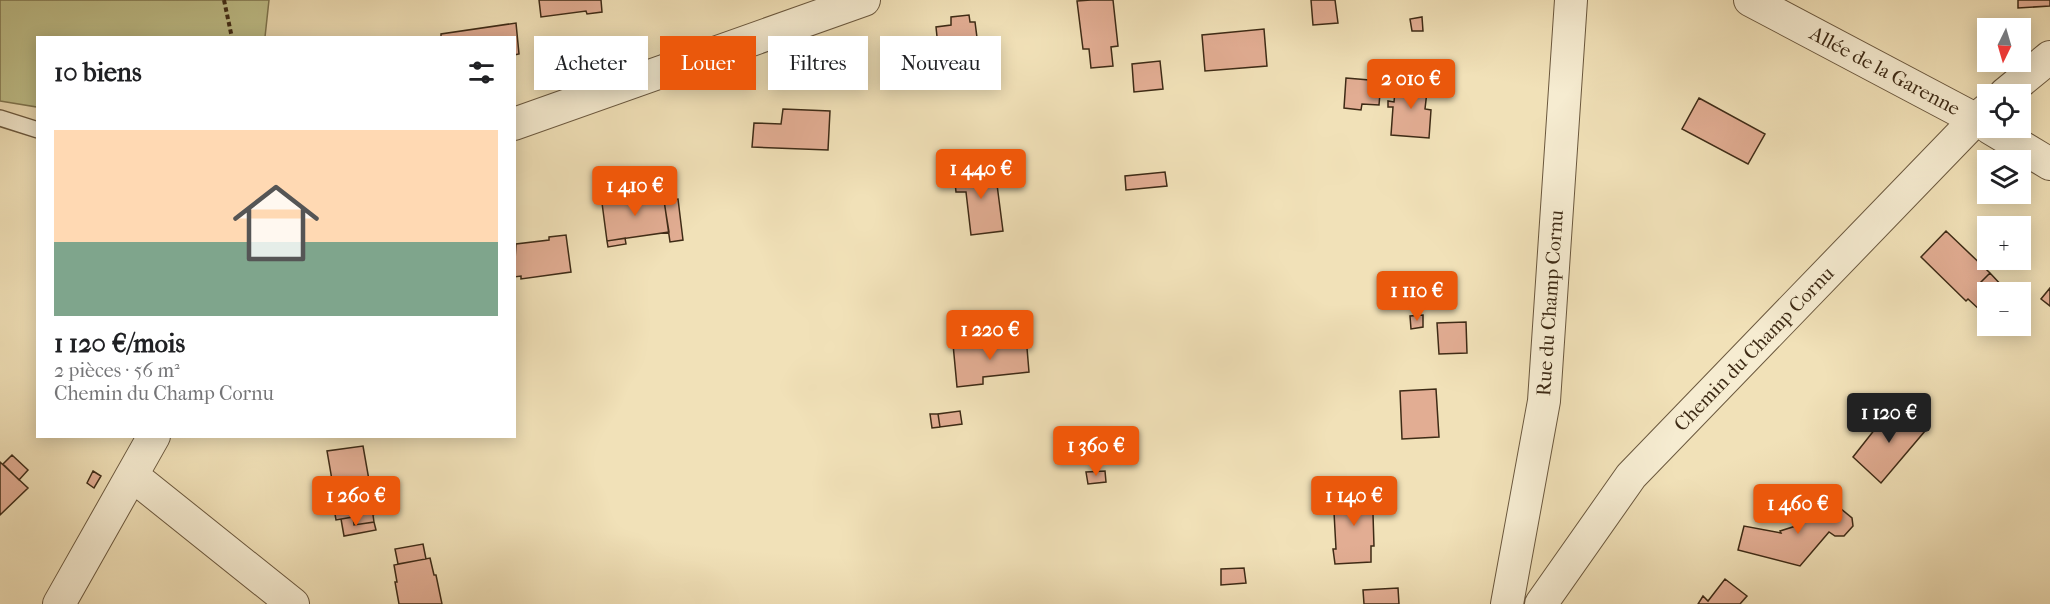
<!DOCTYPE html>
<html lang="fr">
<head>
<meta charset="utf-8">
<style>
  body { margin:0; font-family:"IM FELL French Canon",serif; background:#f2f2f2; color:#202124; height:100vh; display:flex; flex-direction:column; font-size:22px; white-space:nowrap }
  * { box-sizing:border-box; margin:0 }
  p { font-size:20px; color:#757577 }
  .icon { flex:none; width:33px; height:33px; fill:none; stroke:currentColor; stroke-width:2; stroke-linecap:round; stroke-linejoin:round }
  .map { position:relative; flex:1; overflow:hidden }
  .side { position:absolute; left:36px; top:36px; width:480px; height:402px; display:flex; flex-direction:column; background:#fff; border-radius:0px; box-shadow:0 3px 15px #0003 }
  .side>* { flex:none }
  .banner { position:absolute; left:534px; top:36px; width:570px; height:54px; display:flex; gap:12px }
  .needle { width:39px; rotate:185deg }
  .controls { position:absolute; left:1977px; top:18px; display:grid; gap:12px }
  .controls a { display:grid; place-items:center; width:54px; height:54px; border-radius:0px; background:#fff; box-shadow:0 3px 15px #0003; font-size:30px }
  .price { position:absolute; translate:-50% -51px; padding:0 14px; border-radius:6px; background:#ea580c; color:#fff; font-size:20px; line-height:39px; filter:drop-shadow(0 2px 3px #0008) }
  .price::after { content:''; position:absolute; left:50%; top:36px; width:18px; height:14px; margin-left:-9px; background:inherit; clip-path:polygon(0 0,100% 0,50% 100%) }
  .price.selected { background:#222; color:#fff }
  ul { padding:0; list-style:none }
  li { display:grid; align-content:center; gap:12px; height:318px; padding:0 18px }
  li span { display:grid; place-items:center; height:186px; border-radius:0px; color:#555 }
  li>.icon { margin-inline-start:auto }
  span .icon { width:108px; height:108px; fill:#fffc; stroke-width:1 }
  li b { font-size:26px }
  h2 { display:flex; justify-content:space-between; align-items:center; height:72px; padding:0 18px; font-size:26px }
  .chip { padding:0 21px; border-radius:0px; background:#fff; box-shadow:0 3px 15px #0003; font-size:21px; line-height:54px }
  .chip.selected { background:#ea580c; color:#fff }
  .map>svg:first-child { display:block }
  .green { fill:#c0c18b; stroke:#7f7650; stroke-width:1.5 }
  .building { fill:#e2ad93; stroke:#3e2b16; stroke-width:1.5 }
  .lines { fill:none; stroke-linecap:round; stroke-linejoin:round }
  .lane-casing { stroke:#6b583e; stroke-width:18 }
  .street-casing { stroke:#6b583e; stroke-width:34 }
  .path { stroke:#3e2b16; stroke-width:4; stroke-dasharray:4.5 3; stroke-linecap:butt }
  .lane { stroke:#f6ecd1; stroke-width:15 }
  .street { stroke:#f6ecd1; stroke-width:32 }
  .labels { text-anchor:middle; dominant-baseline:central; stroke-width:5; stroke-linejoin:round; paint-order:stroke }
  .street-label { font-size:20px; fill:#3e2b16; stroke:#f6ecd1 }
</style>
</head>
<body>
<div class="map">
<svg width="2050" height="604" viewBox="0 0 2050 604">
  <rect width="100%" height="100%" fill="#f1e1b8"/>
  <filter id="stains"><feTurbulence type="fractalNoise" baseFrequency=".00333" numOctaves="4"/><feColorMatrix values="0 0 0 0 .2 0 0 0 0 .09 0 0 0 0 .02 0 0 0 .5 -.17"/></filter>
  <radialGradient id="worn" r=".72"><stop offset=".6" stop-color="#630" stop-opacity="0"/><stop offset="1" stop-color="#630" stop-opacity=".3"/></radialGradient>
  <path class="green" d="M 0,0 L 269,0 L 265,37 L 38,38 L 37,107 L 0,101 Z"/>
  <path class="building" d="M 539,0 L 601,0 L 602,12 L 587,14 L 586,11 L 541,17 Z
    M 1091,0 L 1113,0 L 1118,46 L 1111,47 L 1113,66 L 1091,68 L 1089,49 L 1083,49 L 1077,1 Z
    M 1311,0 L 1335,0 L 1338,23 L 1313,25 Z
    M 2018,0 L 2050,0 L 2050,6 L 2018,8 Z
    M 969,15 L 970,22 L 975,22 L 983,84 L 945,89 L 941,46 L 938,46 L 936,27 L 951,25 L 951,17 Z
    M 1422,17 L 1423,31 L 1412,31 L 1410,19 Z
    M 516,23 L 519,54 L 514,55 L 514,38 L 441,38 L 441,34 Z
    M 1264,29 L 1267,66 L 1205,71 L 1202,35 Z
    M 1160,61 L 1163,89 L 1134,92 L 1132,64 Z
    M 1346,78 L 1381,81 L 1379,105 L 1362,104 L 1361,110 L 1344,108 Z
    M 1396,81 L 1428,83 L 1425,109 L 1431,110 L 1429,138 L 1391,135 L 1393,107 L 1388,107 L 1388,101 L 1394,102 Z
    M 1699,98 L 1765,134 L 1748,164 L 1682,129 Z
    M 783,109 L 830,111 L 828,150 L 752,147 L 754,123 L 781,124 Z
    M 995,169 L 1003,231 L 971,235 L 966,192 L 956,192 L 954,173 Z
    M 1165,172 L 1167,186 L 1126,190 L 1125,176 Z
    M 640,194 L 640,198 L 663,195 L 669,232 L 607,241 L 602,203 L 621,201 L 621,197 Z
    M 678,199 L 683,240 L 670,242 L 664,200 Z
    M 1946,231 L 1990,273 L 1979,284 L 1988,292 L 1988,303 L 1981,311 L 1968,299 L 1966,301 L 1921,257 Z
    M 566,235 L 571,272 L 521,279 L 521,276 L 514,277 L 516,244 L 549,240 L 549,237 Z
    M 625,238 L 626,244 L 608,247 L 607,241 Z
    M 1990,273 L 2003,287 L 1998,292 L 1988,292 L 1979,284 Z
    M 2050,288 L 2050,306 L 2041,299 Z
    M 1423,315 L 1423,327 L 1411,329 L 1410,316 Z
    M 1466,322 L 1467,353 L 1439,354 L 1437,323 Z
    M 1026,336 L 1029,372 L 983,377 L 983,384 L 957,387 L 953,344 L 978,342 L 978,347 L 1008,343 L 1007,338 Z
    M 1007,338 L 1008,343 L 978,347 L 978,342 Z
    M 1436,389 L 1439,437 L 1402,439 L 1400,391 Z
    M 1894,405 L 1925,431 L 1881,483 L 1853,457 Z
    M 960,411 L 962,424 L 940,427 L 938,414 Z
    M 930,414 L 938,414 L 940,427 L 932,428 Z
    M 363,446 L 375,514 L 373,515 L 374,522 L 354,525 L 353,517 L 336,520 L 333,503 L 336,503 L 327,451 Z
    M 12,455 L 28,470 L 19,480 L 3,464 Z
    M 0,462 L 28,488 L 0,515 Z
    M 93,471 L 101,476 L 94,488 L 87,483 Z
    M 1105,471 L 1106,482 L 1088,484 L 1086,472 Z
    M 1375,491 L 1376,514 L 1373,514 L 1374,546 L 1371,546 L 1371,562 L 1335,564 L 1333,549 L 1336,549 L 1333,494 Z
    M 1823,494 L 1852,518 L 1853,526 L 1844,536 L 1835,536 L 1829,532 L 1800,566 L 1738,550 L 1744,526 L 1781,533 L 1780,531 L 1796,526 L 1798,529 L 1809,515 L 1807,514 Z
    M 353,517 L 354,525 L 374,522 L 376,530 L 344,536 L 341,519 Z
    M 423,544 L 426,559 L 398,564 L 395,549 Z
    M 430,558 L 434,575 L 436,575 L 442,604 L 399,604 L 395,582 L 397,582 L 394,565 Z
    M 1244,568 L 1246,583 L 1221,585 L 1221,569 Z
    M 1725,579 L 1747,596 L 1740,604 L 1698,604 L 1703,596 L 1708,601 Z
    M 1398,588 L 1399,604 L 1364,604 L 1363,590 Z"/>
  <g class="lines">
    <defs>
      <path id="lane" d="M 0,118 L 38,130"/>
      <path id="street" d="M 1750,0 L 1988,126
        M 2005,94 L 2050,57
        M 514,124 L 864,0
        M 1990,128 L 2050,164
        M 133,476 L 293,604
        M 59,604 L 154,436
        M 1507,604 L 1544,401 L 1571,0
        M 1541,604 L 1631,476 L 1976,119 L 1988,109"/>
    </defs>
    <use href="#lane" class="lane-casing"/>
    <use href="#street" class="street-casing"/>
    <path class="path" d="M 224,0 L 232,38"/>
    <use href="#lane" class="lane"/>
    <use href="#street" class="street"/>
  </g>
  <g class="labels">
    <g class="street-label">
      <text transform="translate(1885 71) rotate(28)">Allée de la Garenne</text>
      <text transform="translate(1550 303) rotate(-86)">Rue du Champ Cornu</text>
      <text transform="translate(1754 349) rotate(-46)">Chemin du Champ Cornu</text>
    </g>
  </g>
  <rect width="100%" height="100%" filter="url(#stains)"/>
  <rect width="100%" height="100%" fill="url(#worn)"/>
</svg>
<div class="controls">
<a><svg class="needle" viewBox="-14 -14 28 28"><path d="M0-13l5 13h-10z" fill="#e53935"/><path d="M0 13l5-13h-10z" fill="#757577"/></svg></a>
<a><svg class="icon" aria-label="locate" viewBox="0 0 24 24"><circle cx="12" cy="12" r="6"/><path d="M12 2v4M12 18v4M2 12h4M18 12h4"/></svg></a>
<a><svg class="icon" aria-label="layers" viewBox="0 0 24 24"><path d="M12 4l9 5-9 5-9-5zM3 14l9 5 9-5"/></svg></a>
<a>+</a>
<a>−</a>
</div>
<b class="price" style="left:1411px;top:110px">2 010 €</b>
<b class="price" style="left:981px;top:200px">1 440 €</b>
<b class="price" style="left:635px;top:217px">1 410 €</b>
<b class="price" style="left:1417px;top:322px">1 110 €</b>
<b class="price" style="left:990px;top:361px">1 220 €</b>
<b class="price selected" style="left:1889px;top:444px">1 120 €</b>
<b class="price" style="left:1096px;top:477px">1 360 €</b>
<b class="price" style="left:356px;top:527px">1 260 €</b>
<b class="price" style="left:1354px;top:527px">1 140 €</b>
<b class="price" style="left:1798px;top:535px">1 460 €</b>
<div class="banner">
<a class="chip">Acheter</a>
<a class="chip selected">Louer</a>
<a class="chip">Filtres</a>
<a class="chip">Nouveau</a>
</div>
<section class="side">
<h2>10 biens<svg class="icon" aria-label="filters" viewBox="0 0 24 24"><path d="M4 7h16M4 17h16"/><circle cx="9" cy="7" r="2"/><circle cx="15" cy="17" r="2"/></svg></h2>
<ul>
<li><span style="background:linear-gradient(#ffd9b3 60%,#7fa58c 0)"><svg class="icon" aria-label="home" viewBox="0 0 24 24"><path d="M3 11l9-7 9 7M6 9v11h12V9"/></svg></span><div><b>1 120 €/mois</b><p>2 pièces · 56 m²</p><p>Chemin du Champ Cornu</p></div></li>
</ul>
</section>
</div>
</body>
</html>
